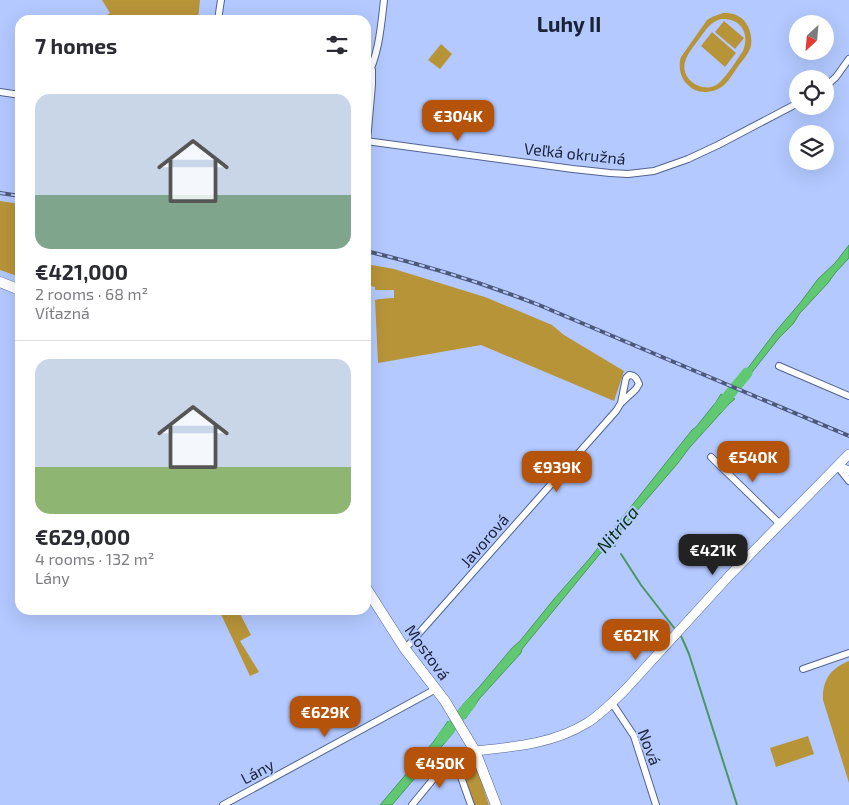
<!DOCTYPE html>
<html lang="en">
<head>
<meta charset="utf-8">
<style>
  body { margin:0; font-family:"Exo 2",sans-serif; background:#f7f7f7; color:#2b2b33; height:100vh; display:flex; flex-direction:column; font-size:19px; white-space:nowrap }
  * { box-sizing:border-box; margin:0 }
  p { font-size:16px; color:#7c7c81 }
  .icon { flex:none; width:28px; height:28px; fill:none; stroke:currentColor; stroke-width:2; stroke-linecap:round; stroke-linejoin:round }
  .map { position:relative; flex:1; overflow:hidden }
  .details { position:absolute; left:15px; top:15px; width:356px; height:600px; display:flex; flex-direction:column; background:#fff; border-radius:15px; box-shadow:0 5px 20px #0002 }
  .details>* { flex:none }
  .needle { width:32px; rotate:206deg }
  .controls { position:absolute; left:789px; top:15px; display:grid; gap:10px }
  .controls a { display:grid; place-items:center; width:45px; height:45px; border-radius:50%; background:#fff; box-shadow:0 5px 20px #0002; font-size:25px }
  .price { position:absolute; translate:-50% -42px; padding:0 11px; border-radius:10px; background:#b45309; color:#fff; font-size:16px; line-height:32px; filter:drop-shadow(0 1px 2px #0008) }
  .price::after { content:''; position:absolute; left:50%; top:30px; width:15px; height:11px; margin-left:-8px; background:inherit; clip-path:polygon(0 0,100% 0,50% 100%) }
  .price.selected { background:#222; color:#fff }
  ul { padding:0; list-style:none }
  li { display:grid; align-content:center; gap:10px; height:265px; padding:0 20px }
  li+li { border-top:1px solid #e1e1e2 }
  li span { display:grid; place-items:center; height:155px; border-radius:15px; color:#555 }
  li>.icon { margin-inline-start:auto }
  span .icon { width:90px; height:90px; fill:#fffc; stroke-width:1 }
  li b { font-size:21px }
  h2 { display:flex; justify-content:space-between; align-items:center; height:60px; padding:0 20px; font-size:21px }
  .map>svg:first-child { display:block }
  .green { fill:#b89439; fill-rule:evenodd }
  .water { fill:#61c872; stroke:#4c9660 }
  .lines { fill:none; stroke-linecap:round; stroke-linejoin:round }
  .stream { stroke:#4c9660; stroke-width:2 }
  .river { stroke:#61c872; stroke-width:11 }
  .street-casing { stroke:#506392; stroke-width:8 }
  .secondary-casing { stroke:#506392; stroke-width:10 }
  .primary-casing { stroke:#506392; stroke-width:11 }
  .street { stroke:#fff; stroke-width:6 }
  .secondary { stroke:#fff; stroke-width:9 }
  .primary { stroke:#fff; stroke-width:10 }
  .rail-casing { stroke:#4c5978; stroke-width:4 }
  .rail { stroke:#b3c9ff; stroke-width:2; stroke-dasharray:5.5; stroke-linecap:butt }
  .labels { text-anchor:middle; dominant-baseline:central; stroke-width:4; stroke-linejoin:round; paint-order:stroke }
  .street-label { font-size:16px; fill:#1a2236; stroke:#b3c9ff }
  .water-label { font-size:18px; font-style:italic; fill:#073311; stroke:#b3c9ff }
  .district-label { font-size:21px; font-weight:bold; fill:#1a2236; stroke:#b3c9ff }
</style>
</head>
<body>
<div class="map">
<svg width="849" height="805" viewBox="0 0 849 805">
  <rect width="100%" height="100%" fill="#b3c9ff"/>
  <path class="green" d="M 102,0 L 200,0 L 198,20 L 99,20 L 110,13 Z
    M 723,13 C 728,13 733,13 738,16 C 749,21 754,38 750,49 C 747,56 741,62 737,68 C 733,74 728,82 723,86 C 713,94 696,94 688,85 C 680,78 678,66 681,57 L 707,20 L 712,17 ZM 721,19 C 741,18 750,33 743,51 C 736,61 729,73 720,82 C 706,96 680,81 685,62 C 687,54 694,46 699,39 C 706,30 710,22 721,19 Z
    M 724,21 L 744,38 L 735,49 L 715,32 Z
    M 712,32 L 736,53 L 725,67 L 701,46 Z
    M 441,44 L 452,54 L 440,69 L 428,60 Z
    M 0,201 L 20,204 L 20,277 L 0,270 Z
    M 366,264 L 394,269 L 485,297 L 552,325 L 564,335 L 624,371 L 614,401 L 481,345 L 378,363 L 375,300 L 379,299 L 394,298 L 394,290 L 375,290 L 375,287 L 366,285 Z
    M 219,610 L 238,610 L 251,635 L 240,641 L 259,672 L 250,676 Z
    M 849,661 L 849,783 L 823,700 C 822,680 831,668 849,661 Z
    M 808,736 L 814,754 L 776,767 L 770,748 Z
    M 473,756 L 489,805 L 473,805 L 459,762 Z"/>
  <path class="water" d="M 849,245 L 849,258 L 836,272 L 828,283 L 800,313 L 793,324 L 779,338 L 749,376 L 741,387 L 734,383 L 741,377 L 776,331 L 800,303 L 818,279 L 835,263 Z
    M 721,394 L 735,399 L 729,404 L 690,447 L 678,463 L 599,555 L 522,649 L 521,653 L 480,698 L 465,719 L 459,709 L 480,686 L 512,648 L 520,641 L 554,599 L 590,558 L 692,430 L 696,427 L 716,402 Z
    M 448,721 L 454,732 L 392,805 L 380,805 L 434,741 Z"/>
  <g class="lines">
    <path class="stream" d="M 610,541 L 615,546
      M 621,554 L 641,585 L 675,629
      M 680,635 L 682,638 L 689,654 L 737,805"/>
    <path class="river" d="M 719,407 L 747,373
      M 442,738 L 471,703"/>
    <defs>
      <path id="street" d="M 218,20 L 221,0
        M 366,79 C 379,55 381,26 384,0
        M 825,87 L 836,77 L 849,59
        M 0,92 L 20,95
        M 366,141 L 573,169 L 610,173 L 628,174 L 654,171 L 688,159 L 718,145 L 798,103
        M 367,141 L 372,85 L 372,70
        M 779,366 L 849,396
        M 711,457 L 780,524
        M 838,467 L 849,481
        M 405,649 L 616,411 L 621,403 L 636,389 L 639,384 C 637,379 635,375 629,375 L 626,378 L 621,403
        M 803,669 L 849,653
        M 612,703 L 634,736 L 656,805
        M 455,760 L 471,805
        M 223,805 L 436,689
        M 412,805 L 435,777 L 455,760 L 475,751"/>
      <path id="secondary" d="M 837,466 L 849,471
        M 475,751 C 513,747 553,744 587,723 C 600,715 614,701 625,690 L 729,576 L 849,454"/>
      <path id="primary" d="M 0,282 L 20,290
        M 366,588 L 405,649 L 445,701 L 475,751 L 496,805"/>
    </defs>
    <use href="#street" class="street-casing"/>
    <use href="#secondary" class="secondary-casing"/>
    <use href="#primary" class="primary-casing"/>
    <use href="#street" class="street"/>
    <use href="#secondary" class="secondary"/>
    <use href="#primary" class="primary"/>
    <defs>
      <path id="rail" d="M 0,193 L 20,196
        M 366,251 C 425,265 483,283 539,305 L 849,436"/>
    </defs>
    <use href="#rail" class="rail-casing"/>
    <use href="#rail" class="rail"/>
  </g>
  <g class="labels">
    <g class="street-label">
      <text transform="translate(575 153) rotate(6)">Veľká okružná</text>
      <text transform="translate(484 540) rotate(-49)">Javorová</text>
      <text transform="translate(428 652) rotate(54)">Mostová</text>
      <text transform="translate(650 747) rotate(69)">Nová</text>
      <text transform="translate(257 771) rotate(-28)">Lány</text>
    </g>
    <g class="water-label">
      <text transform="translate(617 529) rotate(-50)">Nitrica</text>
    </g>
    <g class="district-label">
      <text x="569" y="23">Luhy II</text>
    </g>
  </g>
</svg>
<div class="controls">
<a><svg class="needle" viewBox="-14 -14 28 28"><path d="M0-13l5 13h-10z" fill="#e53935"/><path d="M0 13l5-13h-10z" fill="#7c7c81"/></svg></a>
<a><svg class="icon" aria-label="locate" viewBox="0 0 24 24"><circle cx="12" cy="12" r="6"/><path d="M12 2v4M12 18v4M2 12h4M18 12h4"/></svg></a>
<a><svg class="icon" aria-label="layers" viewBox="0 0 24 24"><path d="M12 4l9 5-9 5-9-5zM3 14l9 5 9-5"/></svg></a>
</div>
<b class="price" style="left:458px;top:142px">€304K</b>
<b class="price" style="left:753px;top:483px">€540K</b>
<b class="price" style="left:557px;top:493px">€939K</b>
<b class="price selected" style="left:713px;top:576px">€421K</b>
<b class="price" style="left:636px;top:661px">€621K</b>
<b class="price" style="left:325px;top:738px">€629K</b>
<b class="price" style="left:440px;top:789px">€450K</b>
<section class="details">
<h2>7 homes<svg class="icon" aria-label="filters" viewBox="0 0 24 24"><path d="M4 7h16M4 17h16"/><circle cx="9" cy="7" r="2"/><circle cx="15" cy="17" r="2"/></svg></h2>
<ul>
<li><span style="background:linear-gradient(#c9d6e8 65%,#7fa58c 0)"><svg class="icon" aria-label="home" viewBox="0 0 24 24"><path d="M3 11l9-7 9 7M6 9v11h12V9"/></svg></span><div><b>€421,000</b><p>2 rooms · 68 m²</p><p>Víťazná</p></div></li>
<li><span style="background:linear-gradient(#c9d6e8 70%,#8fb573 0)"><svg class="icon" aria-label="home" viewBox="0 0 24 24"><path d="M3 11l9-7 9 7M6 9v11h12V9"/></svg></span><div><b>€629,000</b><p>4 rooms · 132 m²</p><p>Lány</p></div></li>
</ul>
</section>
</div>
</body>
</html>
